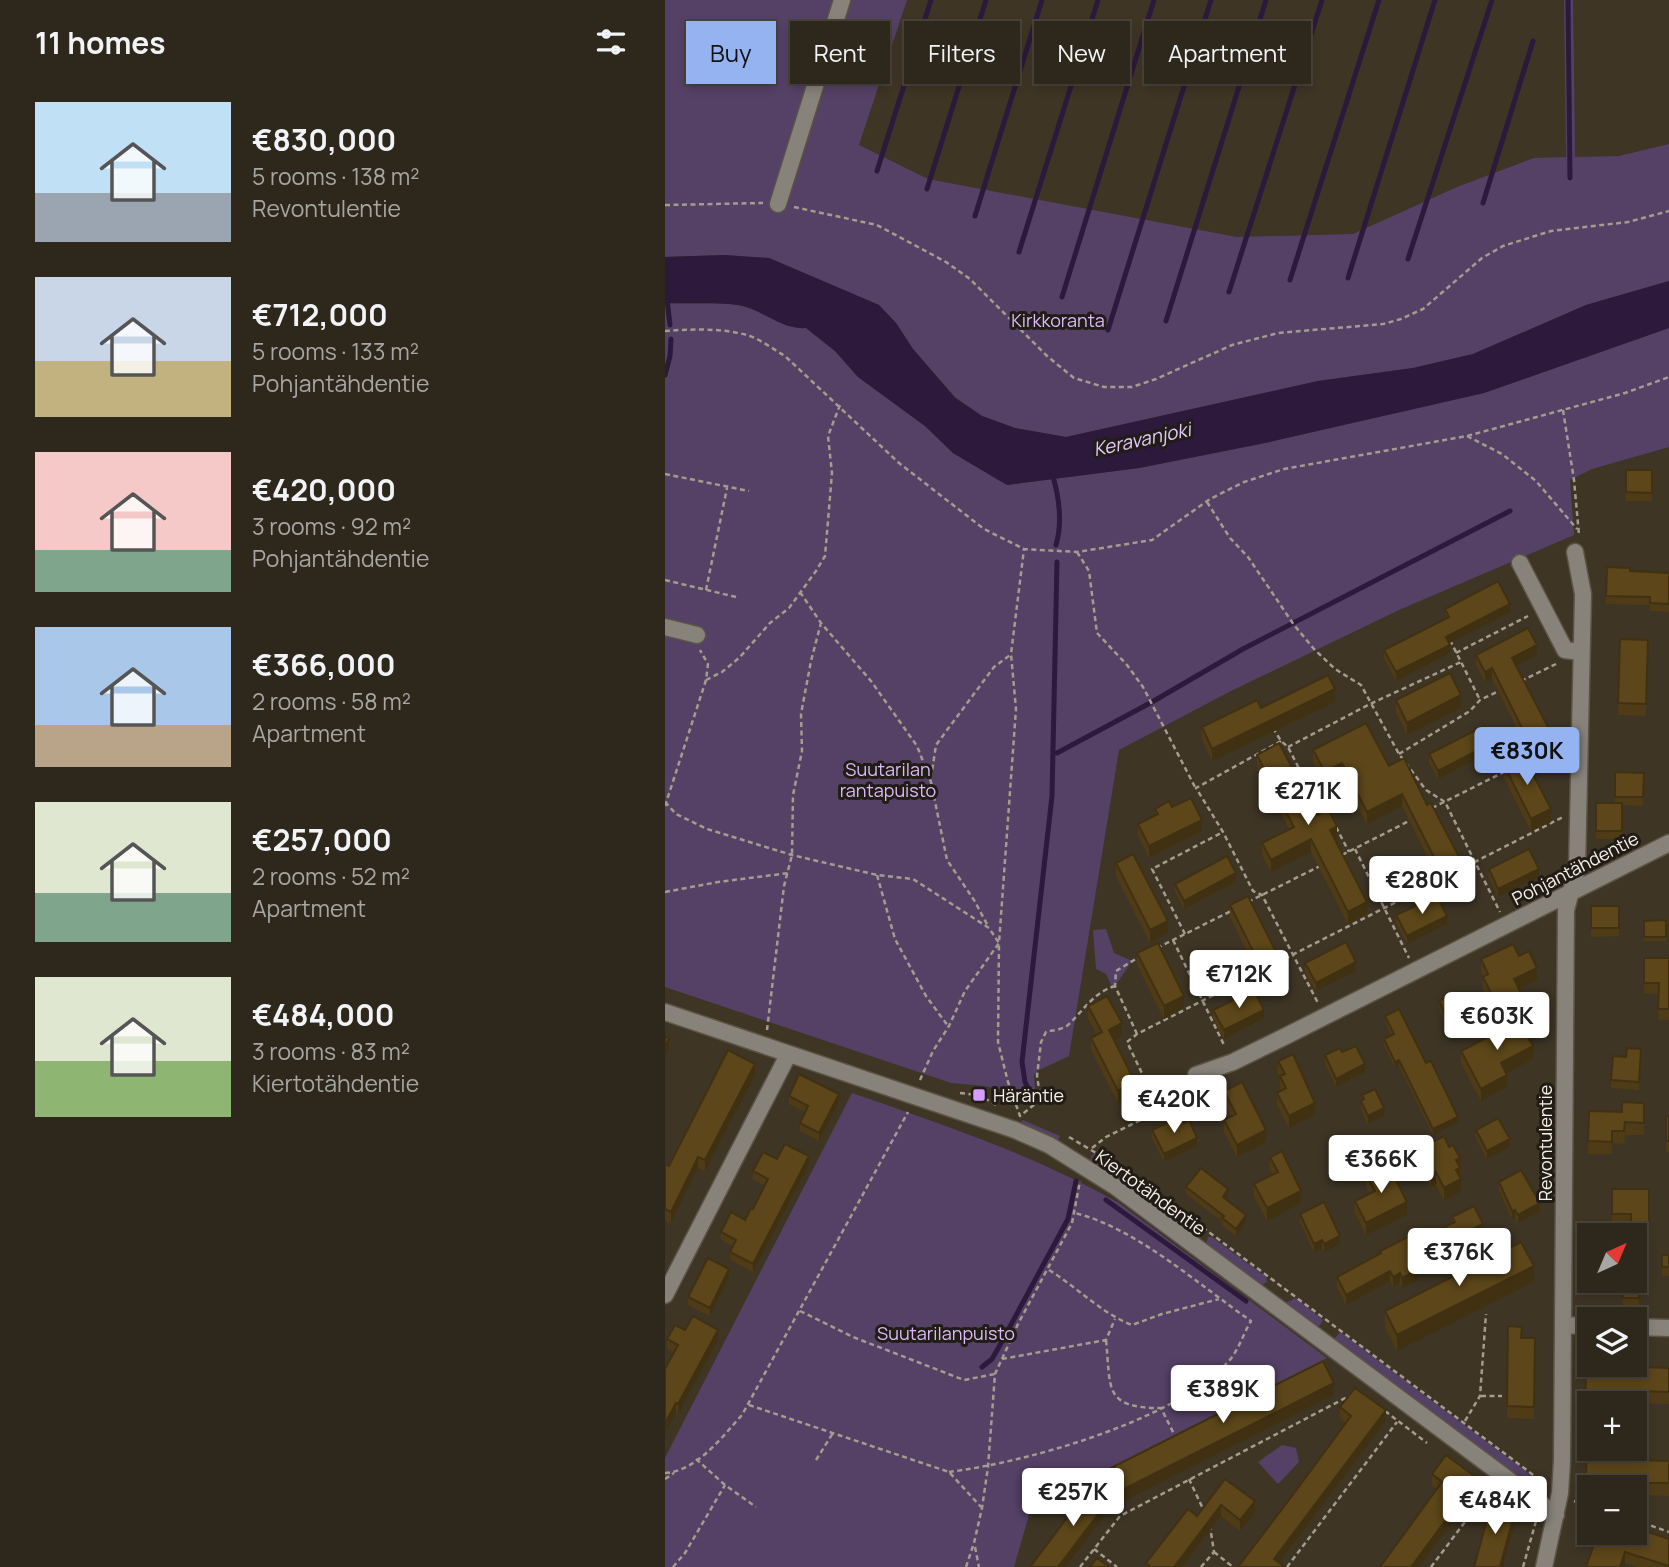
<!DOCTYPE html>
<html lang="en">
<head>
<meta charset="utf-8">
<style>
  body { margin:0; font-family:Manrope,sans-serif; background:#3a3429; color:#f1f3f6; height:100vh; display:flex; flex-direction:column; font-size:26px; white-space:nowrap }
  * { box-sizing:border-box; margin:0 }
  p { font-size:23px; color:#a7a6a3 }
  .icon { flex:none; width:38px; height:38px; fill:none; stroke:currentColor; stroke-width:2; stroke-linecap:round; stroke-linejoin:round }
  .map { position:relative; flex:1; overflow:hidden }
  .side { display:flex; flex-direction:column; background:#2e281c; width:665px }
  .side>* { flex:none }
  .banner { position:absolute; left:21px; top:21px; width:665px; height:63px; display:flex; gap:14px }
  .needle { width:46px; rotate:44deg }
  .buttons { position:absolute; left:912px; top:1223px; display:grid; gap:14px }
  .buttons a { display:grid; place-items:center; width:70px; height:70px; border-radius:0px; background:#2e281c; box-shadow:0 4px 10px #0003,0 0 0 2px #49443b; font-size:35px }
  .price { position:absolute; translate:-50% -60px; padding:0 16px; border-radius:7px; background:#fff; color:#222; font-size:23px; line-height:46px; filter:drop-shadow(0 2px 4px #0008) }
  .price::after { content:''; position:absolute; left:50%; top:42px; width:21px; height:16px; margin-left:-10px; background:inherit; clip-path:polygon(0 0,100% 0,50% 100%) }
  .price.selected { background:#95b2f1; color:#111 }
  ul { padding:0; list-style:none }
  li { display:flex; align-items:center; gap:21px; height:175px; padding:0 35px }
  li span { display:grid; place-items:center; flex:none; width:196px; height:140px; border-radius:0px; color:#555 }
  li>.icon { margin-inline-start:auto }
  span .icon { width:84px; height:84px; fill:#fffc; stroke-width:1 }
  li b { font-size:30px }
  h2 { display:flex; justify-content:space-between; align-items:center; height:84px; padding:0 35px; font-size:30px }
  .tag { padding:0 24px; border-radius:0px; background:#2e281c; box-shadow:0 4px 10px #0003,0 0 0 2px #49443b; font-size:24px; line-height:63px }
  .tag.selected { background:#95b2f1; color:#111 }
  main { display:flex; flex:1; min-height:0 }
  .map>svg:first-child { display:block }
  .green { fill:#554166 }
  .water { fill:#2d193c }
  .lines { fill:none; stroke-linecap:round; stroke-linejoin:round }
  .stream { stroke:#2d193c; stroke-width:5 }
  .minor-casing { stroke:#5b5344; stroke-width:19 }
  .path { stroke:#a39c8f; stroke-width:2.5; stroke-dasharray:5 3.5; stroke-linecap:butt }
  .minor { stroke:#87837b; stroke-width:16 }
  .wall { fill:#4f3c16 }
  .shaded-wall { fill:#403112 }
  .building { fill:#5c461a; stroke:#403112; stroke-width:2 }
  .poi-dot { fill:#d29dfd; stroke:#211d16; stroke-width:2.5 }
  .labels { text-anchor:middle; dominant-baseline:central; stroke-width:6; stroke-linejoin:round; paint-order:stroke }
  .park-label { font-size:18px; fill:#dcb9fb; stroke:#211d16 }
  .street-label { font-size:18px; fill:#f6f1e7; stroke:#211d16 }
  .poi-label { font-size:18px; fill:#f6f1e7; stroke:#211d16; text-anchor:start }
  .water-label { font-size:19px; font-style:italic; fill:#e4c8fd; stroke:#211d16 }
</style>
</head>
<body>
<main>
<section class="side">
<h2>11 homes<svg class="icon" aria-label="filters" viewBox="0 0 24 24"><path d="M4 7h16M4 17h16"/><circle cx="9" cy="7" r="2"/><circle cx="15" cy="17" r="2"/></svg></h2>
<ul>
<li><span style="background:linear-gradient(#bfe0f5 65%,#9aa5b1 0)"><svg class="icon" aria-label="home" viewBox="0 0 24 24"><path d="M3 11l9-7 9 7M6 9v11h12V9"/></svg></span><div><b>€830,000</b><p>5 rooms · 138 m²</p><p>Revontulentie</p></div></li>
<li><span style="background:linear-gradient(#c9d6e8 60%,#c2b280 0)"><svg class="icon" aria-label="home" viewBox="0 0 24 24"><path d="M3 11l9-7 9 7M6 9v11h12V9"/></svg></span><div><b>€712,000</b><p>5 rooms · 133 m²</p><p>Pohjantähdentie</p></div></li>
<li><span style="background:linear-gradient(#f6c9c9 70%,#7fa58c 0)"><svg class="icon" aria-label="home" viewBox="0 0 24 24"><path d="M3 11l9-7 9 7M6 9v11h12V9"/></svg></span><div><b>€420,000</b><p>3 rooms · 92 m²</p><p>Pohjantähdentie</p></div></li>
<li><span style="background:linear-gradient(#a9c7e8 70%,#b9a48a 0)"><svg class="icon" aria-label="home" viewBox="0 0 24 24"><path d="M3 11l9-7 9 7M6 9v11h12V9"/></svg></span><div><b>€366,000</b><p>2 rooms · 58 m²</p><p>Apartment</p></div></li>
<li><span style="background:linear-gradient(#dfe7d0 65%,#7fa58c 0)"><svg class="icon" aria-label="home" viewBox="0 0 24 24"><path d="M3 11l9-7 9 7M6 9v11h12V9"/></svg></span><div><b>€257,000</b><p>2 rooms · 52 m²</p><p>Apartment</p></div></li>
<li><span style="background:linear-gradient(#dfe7d0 60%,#8fb573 0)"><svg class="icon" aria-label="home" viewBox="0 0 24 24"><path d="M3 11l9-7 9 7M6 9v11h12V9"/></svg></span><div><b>€484,000</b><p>3 rooms · 83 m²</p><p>Kiertotähdentie</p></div></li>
</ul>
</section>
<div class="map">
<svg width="1004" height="1567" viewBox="0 0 1004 1567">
  <rect width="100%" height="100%" fill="#3e3525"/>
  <path class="green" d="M 0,0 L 242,0 L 194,145 L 263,179 L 572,237 L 688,234 L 792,187 L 869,158 L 901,157 L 899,0 L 908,0 L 910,157 L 954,156 L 1004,144 L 1004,281 L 921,305 L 808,354 L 748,368 L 653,381 L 401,437 L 350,428 L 317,416 L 290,397 L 248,349 L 231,323 L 214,305 L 104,258 L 59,255 L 0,257 Z
    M 0,303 C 24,304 50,302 73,305 C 97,309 117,330 141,328 L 170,351 L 193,377 L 260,426 L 288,453 L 342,485 L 474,468 L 600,443 L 819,393 L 1004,328 L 1004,447 L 927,469 L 905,480 L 909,535 L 734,610 L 564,692 L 454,750 L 404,1056 L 372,1071 L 369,1076 L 371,1097 L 319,1086 L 286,1083 L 0,987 Z
    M 441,929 L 449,953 L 467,961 L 450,986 L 447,987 L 441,974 L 431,969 L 428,930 Z
    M 187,1093 C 279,1125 369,1155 454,1203 L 662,1358 L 366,1508 L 349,1567 L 0,1567 L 0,1458 Z
    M 358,1120 L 395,1136 L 392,1142 L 356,1122 Z
    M 429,1153 L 533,1225 L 534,1231 L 528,1235 L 424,1161 Z
    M 543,1237 L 547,1237 L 601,1277 L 602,1282 L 596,1285 L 541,1245 Z
    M 631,1298 L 658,1320 L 655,1325 L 652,1327 L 620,1303 Z
    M 675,1332 L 858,1469 L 872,1481 L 873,1487 L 869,1488 L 670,1340 L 670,1338 Z
    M 617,1445 L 631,1448 L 634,1462 L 613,1484 L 593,1462 Z"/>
  <path class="water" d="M 59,255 L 104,258 L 214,305 L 231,323 L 248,349 L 290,398 L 317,416 L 350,428 L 401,437 L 653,381 L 748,368 L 808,354 L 921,305 L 1004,281 L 1004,328 L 819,393 L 600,443 L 474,468 L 342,485 L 288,453 L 260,426 L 193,377 L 170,351 L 141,328 C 117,330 97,309 73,305 C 50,302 24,304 0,303 L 0,257 Z"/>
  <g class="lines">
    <path class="stream" d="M 903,0 L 905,178
      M 212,171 L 266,0
      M 262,189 L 321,0
      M 818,203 L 868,41
      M 310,216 L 377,0
      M 354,252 L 433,0
      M 743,259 L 827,0
      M 683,278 L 770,0
      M 625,280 L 714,0
      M 0,282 L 5,325
      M 564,292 L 657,0
      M 397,297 L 489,0
      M 501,321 L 601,0
      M 443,330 L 546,0
      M 0,375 L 5,356 L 6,339
      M 387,473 C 394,496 398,521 391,545
      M 392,753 L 487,702 L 578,649 L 845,511
      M 367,1096 L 360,1082 L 357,1062 L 387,796 L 392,562
      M 441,1200 L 581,1301
      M 317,1367 L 327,1359 L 335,1345 L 403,1219 L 411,1181"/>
    <defs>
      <path id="minor" d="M 113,204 L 177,0
        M 855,563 L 900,650 L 916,652
        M 0,627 L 32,635
        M 0,1012 L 350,1130 L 384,1145 L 451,1187 L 891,1515
        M 531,1075 L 568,1062 L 619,1037 L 1004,843
        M 0,1295 L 123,1055
        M 898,1325 L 924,1326
        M 970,1327 L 1004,1328
        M 879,1567 L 895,1493 L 897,1461 L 901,910 L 912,869 L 918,594 L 910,552"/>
    </defs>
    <use href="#minor" class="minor-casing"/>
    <path class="path" d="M 0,205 L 98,203
      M 129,207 L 212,225 L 281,262 L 305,279 L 382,356 L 409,378 L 439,387 L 467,387 L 491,379 L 567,345 L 613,333 L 718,324 L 736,319 L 758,309 L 817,258 L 838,246 L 886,231 L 963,222 L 1004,211
      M 0,331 C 26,329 56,328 82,335 C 95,339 108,349 120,356 L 234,463 L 319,529 L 359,549 L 412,552 L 487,540 L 545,499 L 579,482 L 619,469 L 802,436 L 960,393 L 1004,377
      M 898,410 L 909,480 L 914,535
      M 802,436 L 837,454 L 871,481 L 912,529
      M 0,474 L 84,491
      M 542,502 L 565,538 L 583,557 L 629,625 L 649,649 L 670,669 L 696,685 L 734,754 L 761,790 L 780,802 L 835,912
      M 412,552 L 424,571 L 432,633 L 462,665 L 478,687 L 530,787
      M 0,580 L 71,597
      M 41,590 L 62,488
      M 135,592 L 156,623 L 206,681 L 252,746 L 266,782 L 282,860 L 309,900 L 323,926
      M 785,640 L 815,700
      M 791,653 L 863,616
      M 41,680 L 57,672 L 74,658 L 105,623 L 124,608 L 151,571 L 160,556 L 167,473 L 163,436 L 175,405
      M 856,681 L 891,664
      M 608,728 L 616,741 L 623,747 L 646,792 L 657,798 L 663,811
      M 616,741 L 531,788 L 558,832 L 588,891 L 597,895 L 653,1003
      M 623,747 L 705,704 L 796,662
      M 734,754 L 805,711 L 815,700 L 834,691
      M 861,761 L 899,742
      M 266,778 L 271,745 L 329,667 L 345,655
      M 0,802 L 11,814 L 42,829 L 127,855 L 212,875 L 248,879 L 324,928 L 334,943 L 333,1042 L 343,1082 L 355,1116 L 370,1104 L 375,1095 L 372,1076 L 376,1042 L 381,1032 C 388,1030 397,1030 403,1025 C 418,1011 429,992 450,986
      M 0,806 L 41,680 L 43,664 L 35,650
      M 767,808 L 839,772
      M 671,827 L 684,852
      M 690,849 L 744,958
      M 677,855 L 746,820
      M 212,875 L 230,939 L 261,996 L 283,1026
      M 0,892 L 53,882 L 124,873
      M 583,902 L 655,866
      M 520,934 L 487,869 L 558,832
      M 508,940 L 560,1047
      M 492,948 L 568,910
      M 102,1030 L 119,886 L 127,855 L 128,795 L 137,751 L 136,714 L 146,661 L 156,623
      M 472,1034 L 450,986 L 451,971 L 474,957
      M 255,1080 L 268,1051 L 284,1026 L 300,991 L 334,943 L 351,709 L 346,654 L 359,549
      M 295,1093 L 314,1095 L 331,1105
      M 495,1111 L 462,1042 L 472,1034 L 898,817
      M 404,1137 L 465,1173 L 879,1483
      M 427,1148 L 441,1137 L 525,1096 L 530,1090
      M 384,1270 C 412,1287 436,1313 467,1325 L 497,1314 L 554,1299
      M 135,1311 L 188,1337 L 299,1380 L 330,1374
      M 441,1340 C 446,1389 438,1408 496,1408 L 511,1438
      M 337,1359 L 441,1340 L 450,1319
      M 816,1396 L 837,1396
      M 84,1405 L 284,1472 L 316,1507
      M 720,1411 L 762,1443
      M 800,1421 L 815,1396 L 821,1314
      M 31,1459 L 60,1485 L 91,1507
      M 151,1460 L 168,1433
      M 284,1472 C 362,1462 509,1421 563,1362 C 574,1350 578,1334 586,1321 C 534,1285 471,1228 410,1213
      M 0,1473 C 32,1471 57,1437 77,1415 L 243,1112
      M 0,1479 L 9,1473
      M 524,1479 L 539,1511
      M 909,1501 L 924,1506
      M 970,1520 L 1004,1532
      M 310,1547 L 314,1567
      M 429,1549 L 452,1567
      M 549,1552 L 568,1567
      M 8,1567 L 20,1553 L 60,1485
      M 301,1567 L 309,1543 L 317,1508 L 323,1467 L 330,1374 L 353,1324 L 407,1223 L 415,1181
      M 415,1567 L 455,1516 L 686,1395
      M 536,1567 L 549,1552 L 545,1526
      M 622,1567 L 732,1422
      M 766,1567 L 824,1490
      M 858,1567 L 871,1521"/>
    <use href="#minor" class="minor"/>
  </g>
  <path class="wall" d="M 961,470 L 987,470 L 987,501 L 961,501 Z
    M 942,567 L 965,571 L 1004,573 L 1004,612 L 985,611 L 985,605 L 941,604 Z
    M 780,609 L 845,612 L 784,643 L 785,653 L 731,681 L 719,658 L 719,650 L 781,619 Z
    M 955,639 L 983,640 L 981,716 L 953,715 Z
    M 811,655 L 872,655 L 851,666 L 883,738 L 862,748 L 827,679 L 820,682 L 811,665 Z
    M 731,700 L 796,708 L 742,735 L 731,712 Z
    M 670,702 L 547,761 L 537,739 L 537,727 L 596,708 Z
    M 648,750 L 724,766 L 794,869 L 774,879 L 737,806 L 702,824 L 677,776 L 660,785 L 648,762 Z
    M 827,751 L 773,779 L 764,762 L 764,754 Z
    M 592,755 L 672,838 L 670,839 L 702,914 L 683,924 L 646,852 L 606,872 L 597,855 L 597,843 L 624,829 L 592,767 Z
    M 839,765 L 886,822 L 866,831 L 839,778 Z
    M 950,772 L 979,773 L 978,806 L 957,805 L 957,839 L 931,839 L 931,803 L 950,803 Z
    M 507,807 L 537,831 L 484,858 L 473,835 L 473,824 L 490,816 L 490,809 Z
    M 451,863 L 503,933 L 485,943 L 451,876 Z
    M 824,869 L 874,877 L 833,897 L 824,877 Z
    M 571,882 L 519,909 L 510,892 L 510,884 Z
    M 565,905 L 610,962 L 592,971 L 565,917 Z
    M 926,906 L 954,906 L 954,936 L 926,937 Z
    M 731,915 L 782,924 L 742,944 L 731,923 Z
    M 1001,920 L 1001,941 L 979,941 L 979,921 Z
    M 472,953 L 519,1008 L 499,1019 L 472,965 Z
    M 854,956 L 872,980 L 854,989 L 857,1008 L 833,1019 L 818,989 L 818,977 L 816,972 L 816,959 Z
    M 979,958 L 1004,958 L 1004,1020 L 993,1020 L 994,994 L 979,993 Z
    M 640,963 L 691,971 L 651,991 L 640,972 Z
    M 774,1001 L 807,1031 L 796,1036 L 789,1023 L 782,1026 L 774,1009 Z
    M 423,1006 L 457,1036 L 449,1040 L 470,1094 L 453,1103 L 426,1050 L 426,1038 L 432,1035 L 423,1018 Z
    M 548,1010 L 599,1018 L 559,1039 L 548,1018 Z
    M 720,1016 L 761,1063 L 793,1122 L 768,1135 L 734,1066 L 730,1068 L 719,1045 L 719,1039 L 726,1035 L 720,1022 Z
    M 868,1049 L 868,1059 L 841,1073 L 842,1087 L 816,1101 L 796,1063 L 796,1051 Z
    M 677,1052 L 700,1072 L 671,1087 L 660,1064 L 660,1055 Z
    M 976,1057 L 974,1090 L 946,1088 L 946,1080 Z
    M 613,1061 L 650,1115 L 624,1128 L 612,1105 L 612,1093 L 616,1091 L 615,1088 L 615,1077 L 613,1074 Z
    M 90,1075 L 40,1171 L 33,1168 L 6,1223 L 0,1221 L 0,1164 L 4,1166 Z
    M 559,1091 L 601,1142 L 572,1157 L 559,1132 L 559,1120 L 566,1116 L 559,1103 Z
    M 697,1095 L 719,1116 L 703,1124 L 696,1109 Z
    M 124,1096 L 174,1102 L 154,1141 L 135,1131 L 135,1123 L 140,1112 L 124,1104 Z
    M 979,1103 L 979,1135 L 960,1135 L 959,1144 L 947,1143 L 947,1154 L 923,1154 L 924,1111 L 957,1112 Z
    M 1001,1116 L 1004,1116 L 1004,1152 L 1001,1152 Z
    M 519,1123 L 532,1146 L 499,1162 L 487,1138 L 487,1130 Z
    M 811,1130 L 845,1147 L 822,1159 L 811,1138 Z
    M 784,1147 L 795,1158 L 796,1192 L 779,1201 L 771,1185 L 766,1187 L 753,1162 L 753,1150 Z
    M 605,1157 L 636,1203 L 602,1221 L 589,1196 L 589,1184 L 608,1175 L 605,1169 Z
    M 112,1159 L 144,1164 L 88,1272 L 65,1260 L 65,1252 L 68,1246 L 56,1240 L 56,1232 L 80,1220 L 88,1209 L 100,1186 L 88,1179 L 88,1171 Z
    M 701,1175 L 742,1215 L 701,1235 L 690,1213 L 690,1201 L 705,1193 L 701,1187 Z
    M 834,1182 L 875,1211 L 853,1223 L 850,1218 L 847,1219 L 834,1190 Z
    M 521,1187 L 563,1196 L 561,1199 L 581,1222 L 571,1236 L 557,1225 L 557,1221 L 521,1194 Z
    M 947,1189 L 984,1189 L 984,1234 L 966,1234 L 966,1222 L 947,1222 Z
    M 635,1214 L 675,1244 L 659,1252 L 657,1248 L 649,1252 L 635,1222 Z
    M 787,1217 L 818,1234 L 812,1237 L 813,1247 L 786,1261 L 785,1259 L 754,1274 L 754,1280 L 737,1288 L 735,1283 L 728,1287 L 725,1281 L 681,1305 L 672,1287 L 672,1277 L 715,1254 L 715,1251 L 758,1238 L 787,1223 Z
    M 973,1250 L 974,1306 L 958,1306 L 957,1284 L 945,1284 L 945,1281 L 970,1281 Z
    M 997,1255 L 1004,1255 L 1004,1276 L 997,1276 Z
    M 64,1277 L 45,1316 L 23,1305 L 23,1297 Z
    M 869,1282 L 732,1351 L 720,1327 L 720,1311 Z
    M 843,1326 L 856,1338 L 870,1338 L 869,1419 L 842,1418 Z
    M 20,1330 L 53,1340 L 13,1414 L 11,1413 L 0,1433 L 0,1369 L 9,1353 L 2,1349 L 2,1339 Z
    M 945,1367 L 1004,1368 L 1004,1404 L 943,1403 L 942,1451 L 973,1460 L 1004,1461 L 1004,1496 L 976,1495 L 976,1488 L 921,1486 L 921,1458 L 919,1458 L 919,1446 Z
    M 669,1395 L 457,1502 L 446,1481 L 446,1468 Z
    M 675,1407 L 721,1421 L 614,1563 L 573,1567 L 630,1492 L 681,1423 L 675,1418 Z
    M 767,1474 L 812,1489 L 754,1567 L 715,1567 L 772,1489 L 767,1486 Z
    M 560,1479 L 590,1512 L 575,1531 L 556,1516 L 517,1567 L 481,1567 L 481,1563 L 532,1516 Z
    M 977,1539 L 1004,1539 L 1004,1567 L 973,1567 L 960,1563 L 921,1567 Z"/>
  <path class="shaded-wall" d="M 845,604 L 845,612 L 781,645 L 781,637 Z
    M 785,645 L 785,653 L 731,681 L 731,672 Z
    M 872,645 L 872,655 L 847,668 L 847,658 Z
    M 827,668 L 827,679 L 820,682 L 820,672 Z
    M 670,689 L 670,702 L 547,761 L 547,749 Z
    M 796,695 L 796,708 L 742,735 L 742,723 Z
    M 883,727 L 883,738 L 862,748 L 862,738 Z
    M 827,743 L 827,751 L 773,779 L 773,771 Z
    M 677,763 L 677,776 L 660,785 L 660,772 Z
    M 737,794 L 737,806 L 702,824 L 702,812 Z
    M 886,809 L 886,822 L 866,831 L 866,819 Z
    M 537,820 L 537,831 L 484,858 L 484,846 Z
    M 672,826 L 672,838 L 665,842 L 665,830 Z
    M 646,839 L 646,852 L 606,872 L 606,860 Z
    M 794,857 L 794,869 L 774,879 L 774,867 Z
    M 874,869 L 874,877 L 833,897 L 833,889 Z
    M 571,873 L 571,882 L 519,909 L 519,901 Z
    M 702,902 L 702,914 L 683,924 L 683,912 Z
    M 782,916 L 782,924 L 742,944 L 742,936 Z
    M 503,921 L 503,933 L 485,943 L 485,930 Z
    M 610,950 L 610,962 L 592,971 L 592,959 Z
    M 691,962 L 691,971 L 651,991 L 651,983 Z
    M 872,968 L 872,980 L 849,992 L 849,979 Z
    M 857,995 L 857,1008 L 833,1019 L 833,1007 Z
    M 519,996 L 519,1008 L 499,1019 L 499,1006 Z
    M 599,1010 L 599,1018 L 559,1039 L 559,1030 Z
    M 789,1015 L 789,1023 L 782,1026 L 782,1018 Z
    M 457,1023 L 457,1036 L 444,1043 L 444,1030 Z
    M 807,1023 L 807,1031 L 796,1036 L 796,1028 Z
    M 869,1037 L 868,1059 L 836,1076 L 836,1063 L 864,1039 Z
    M 4,1039 L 4,1049 L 0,1057 L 0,1046 Z
    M 734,1060 L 734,1066 L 730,1068 L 730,1062 Z
    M 90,1064 L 90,1075 L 40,1171 L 40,1160 Z
    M 700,1064 L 700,1072 L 671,1087 L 671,1079 Z
    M 842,1075 L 842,1087 L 816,1101 L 816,1089 Z
    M 470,1082 L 470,1094 L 453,1103 L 453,1091 Z
    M 174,1094 L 174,1102 L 154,1141 L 154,1133 Z
    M 650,1103 L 650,1115 L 624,1128 L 624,1116 Z
    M 719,1108 L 719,1116 L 703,1124 L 703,1116 Z
    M 793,1117 L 793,1122 L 768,1135 L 768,1129 Z
    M 601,1130 L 601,1142 L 572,1157 L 572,1145 Z
    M 532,1138 L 532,1146 L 499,1162 L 499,1154 Z
    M 845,1139 L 845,1147 L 822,1159 L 822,1151 Z
    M 144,1156 L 144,1164 L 88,1272 L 88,1264 Z
    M 33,1157 L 33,1168 L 6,1223 L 6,1212 Z
    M 795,1158 L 795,1180 L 791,1182 L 791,1160 Z
    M 771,1172 L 771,1185 L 766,1187 L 766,1175 Z
    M 796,1179 L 796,1192 L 779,1201 L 779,1188 Z
    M 563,1189 L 563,1196 L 558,1204 L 558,1197 Z
    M 636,1191 L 636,1203 L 602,1221 L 602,1208 Z
    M 742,1202 L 742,1215 L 701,1235 L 701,1223 Z
    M 875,1203 L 875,1211 L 853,1223 L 853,1215 Z
    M 850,1210 L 850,1218 L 847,1219 L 847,1211 Z
    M 581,1215 L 581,1222 L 571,1236 L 571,1229 Z
    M 818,1224 L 818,1234 L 808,1239 L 808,1229 Z
    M 675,1236 L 675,1244 L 659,1252 L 659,1244 Z
    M 813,1237 L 813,1247 L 786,1261 L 786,1251 Z
    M 657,1240 L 657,1248 L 649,1252 L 649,1244 Z
    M 785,1249 L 785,1259 L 754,1274 L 754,1280 L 737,1288 L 737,1278 L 752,1265 Z
    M 869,1266 L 869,1282 L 732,1351 L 732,1335 Z
    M 64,1269 L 64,1277 L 45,1316 L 45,1308 Z
    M 725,1271 L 725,1281 L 681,1305 L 681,1295 Z
    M 735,1273 L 735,1283 L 728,1287 L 728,1277 Z
    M 53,1330 L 53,1340 L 13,1414 L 13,1404 Z
    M 669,1383 L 669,1395 L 457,1502 L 457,1490 Z
    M 11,1403 L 11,1413 L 0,1433 L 0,1423 Z
    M 721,1410 L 721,1421 L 611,1567 L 609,1559 Z
    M 812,1478 L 812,1489 L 754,1567 L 746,1567 Z
    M 447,1496 L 447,1506 L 401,1567 L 393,1567 Z
    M 590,1501 L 590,1512 L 575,1531 L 575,1520 Z
    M 556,1505 L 556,1516 L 517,1567 L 509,1567 Z
    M 851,1507 L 851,1519 L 838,1567 L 835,1567 Z
    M 960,1552 L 960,1563 L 959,1567 L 955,1567 Z"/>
  <path class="building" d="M 961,470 L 987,470 L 987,493 L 961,492 Z
    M 942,567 L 965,568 L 965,571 L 1004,573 L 1004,604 L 985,603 L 985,597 L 941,596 Z
    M 833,581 L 845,604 L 781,637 L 785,645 L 731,672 L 719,650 L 784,617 L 780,609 Z
    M 863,628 L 872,645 L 847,658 L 883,727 L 862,738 L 827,668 L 820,672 L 811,655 Z
    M 955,639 L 983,640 L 981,704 L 953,703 Z
    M 785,673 L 796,695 L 742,723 L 731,700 Z
    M 663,675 L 670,689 L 547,749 L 537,727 L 592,700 L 596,708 Z
    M 701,723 L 724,766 L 739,758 L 762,805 L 766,803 L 794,857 L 774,867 L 737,794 L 702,812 L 677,763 L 660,772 L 648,750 Z
    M 819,726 L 827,743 L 773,771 L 764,754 Z
    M 614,743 L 652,815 L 663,809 L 672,826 L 665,830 L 702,902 L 683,912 L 646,839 L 606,860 L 597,843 L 629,827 L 592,755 Z
    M 858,755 L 886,809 L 866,819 L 839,765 Z
    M 950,772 L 979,773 L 978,797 L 950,797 Z
    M 526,798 L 537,820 L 484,846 L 473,824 L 493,814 L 490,809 L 504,801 L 507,807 Z
    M 931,803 L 957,803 L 957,831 L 931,831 Z
    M 864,849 L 874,869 L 833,889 L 824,869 Z
    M 468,854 L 503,921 L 485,930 L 451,863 Z
    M 562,856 L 571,873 L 519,901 L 510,884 Z
    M 583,896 L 610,950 L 592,959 L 565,905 Z
    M 772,896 L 782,916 L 742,936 L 731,915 Z
    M 926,906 L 954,906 L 954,928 L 926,928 Z
    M 1001,920 L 1001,937 L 979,937 L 979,921 Z
    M 681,942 L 691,962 L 651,983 L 640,963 Z
    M 493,943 L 519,996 L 499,1006 L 472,953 Z
    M 848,944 L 854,956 L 864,951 L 872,968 L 849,979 L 857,995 L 833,1007 L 818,977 L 823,974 L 816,959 Z
    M 979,958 L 1004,958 L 1004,1009 L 993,1009 L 994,983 L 979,983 Z
    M 589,990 L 599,1010 L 559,1030 L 548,1010 Z
    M 792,992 L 807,1023 L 796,1028 L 789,1015 L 782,1018 L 774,1001 Z
    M 442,996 L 457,1023 L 444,1030 L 470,1082 L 453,1091 L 426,1038 L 437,1032 L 423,1006 Z
    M 734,1009 L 761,1063 L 766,1061 L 793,1117 L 768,1129 L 734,1060 L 730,1062 L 719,1039 L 729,1034 L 720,1016 Z
    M 859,1018 L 869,1037 L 864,1039 L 868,1046 L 836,1063 L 842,1075 L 816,1089 L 796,1051 Z
    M 0,1036 L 4,1039 L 0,1046 Z
    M 691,1046 L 700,1064 L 671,1079 L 660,1055 L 675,1048 L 677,1052 Z
    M 962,1048 L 976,1049 L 974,1082 L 946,1080 L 948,1056 L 961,1057 Z
    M 63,1050 L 90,1064 L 40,1160 L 33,1157 L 6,1212 L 0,1209 L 0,1164 L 4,1166 Z
    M 628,1054 L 650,1103 L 624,1116 L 612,1093 L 621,1088 L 615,1076 L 620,1074 L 613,1061 Z
    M 134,1074 L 174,1094 L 154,1133 L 135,1123 L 143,1106 L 124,1096 Z
    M 577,1082 L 601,1130 L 572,1145 L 559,1120 L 571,1114 L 559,1091 Z
    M 710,1089 L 719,1108 L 703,1116 L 696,1101 L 699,1099 L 697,1095 Z
    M 957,1102 L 979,1103 L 979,1123 L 960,1122 L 959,1131 L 947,1131 L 947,1142 L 923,1141 L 924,1111 L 957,1112 Z
    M 516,1116 L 519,1123 L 524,1120 L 532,1138 L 499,1154 L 487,1130 Z
    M 1001,1116 L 1004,1116 L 1004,1141 L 1001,1141 Z
    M 833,1118 L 845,1139 L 822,1151 L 811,1130 Z
    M 779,1136 L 784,1147 L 788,1145 L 795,1158 L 791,1160 L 795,1168 L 791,1170 L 796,1179 L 779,1188 L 771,1172 L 766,1175 L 753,1150 Z
    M 120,1144 L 144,1156 L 88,1264 L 65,1252 L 71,1240 L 56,1232 L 66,1212 L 80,1220 L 86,1208 L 88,1209 L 103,1179 L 88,1171 L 98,1152 L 112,1159 Z
    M 617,1151 L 636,1191 L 602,1208 L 589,1184 L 613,1172 L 605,1157 Z
    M 723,1164 L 742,1202 L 701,1223 L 690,1201 L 710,1191 L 701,1175 Z
    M 536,1168 L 563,1189 L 558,1197 L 581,1215 L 571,1229 L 557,1218 L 559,1216 L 521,1187 Z
    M 856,1170 L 875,1203 L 853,1215 L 850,1210 L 847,1211 L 834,1182 Z
    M 947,1189 L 984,1189 L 984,1226 L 966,1226 L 966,1214 L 947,1214 Z
    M 659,1202 L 675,1236 L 659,1244 L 657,1240 L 649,1244 L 635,1214 Z
    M 809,1206 L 818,1224 L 808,1229 L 813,1237 L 786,1251 L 785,1249 L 752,1265 L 754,1270 L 737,1278 L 735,1273 L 728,1277 L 725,1271 L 681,1295 L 672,1277 L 716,1253 L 715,1251 L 755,1231 L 758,1238 L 790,1222 L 787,1217 Z
    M 856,1242 L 869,1266 L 732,1335 L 720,1311 Z
    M 970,1250 L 973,1250 L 974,1298 L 958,1298 L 957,1281 L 970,1281 Z
    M 997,1255 L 1004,1255 L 1004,1267 L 997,1267 Z
    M 43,1258 L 64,1269 L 45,1308 L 23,1297 Z
    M 28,1316 L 53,1330 L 13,1404 L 11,1403 L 0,1423 L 0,1369 L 13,1345 L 2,1339 L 10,1325 L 20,1330 Z
    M 843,1326 L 857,1327 L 856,1338 L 870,1338 L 869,1407 L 842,1406 Z
    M 922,1338 L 924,1338 L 924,1365 L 1004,1368 L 1004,1392 L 943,1390 L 943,1404 L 924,1404 L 924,1449 L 942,1449 L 942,1451 L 974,1452 L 973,1460 L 1004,1461 L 1004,1483 L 976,1483 L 977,1475 L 921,1474 L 922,1446 L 919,1446 Z
    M 658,1361 L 669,1383 L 457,1490 L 446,1468 Z
    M 690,1388 L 721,1410 L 609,1559 L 620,1567 L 573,1567 L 630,1492 L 686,1416 L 675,1407 Z
    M 781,1455 L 812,1478 L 746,1567 L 715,1567 L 777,1482 L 767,1474 Z
    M 560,1479 L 590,1501 L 575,1520 L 556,1505 L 509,1567 L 486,1567 L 481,1563 L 523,1509 L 532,1516 Z
    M 429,1482 L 447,1496 L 393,1567 L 365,1567 Z
    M 827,1501 L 851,1507 L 835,1567 L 809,1567 Z
    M 980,1531 L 1004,1539 L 1004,1566 L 960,1552 L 955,1567 L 921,1567 L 933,1533 L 962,1533 L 977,1539 Z
    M 432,1558 L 444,1567 L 425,1567 Z"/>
  <rect class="poi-dot" x="307" y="1088" width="14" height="14" rx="3.5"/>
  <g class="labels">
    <g class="park-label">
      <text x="393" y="320">Kirkkoranta</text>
      <text x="223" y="769">Suutarilan<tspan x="223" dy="21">rantapuisto</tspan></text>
      <text x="281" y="1333">Suutarilanpuisto</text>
    </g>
    <g class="street-label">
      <text transform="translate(910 868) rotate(-27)">Pohjantähdentie</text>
      <text transform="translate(880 1143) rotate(-90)">Revontulentie</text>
      <text transform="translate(486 1192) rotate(36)">Kiertotähdentie</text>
    </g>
    <g class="poi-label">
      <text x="328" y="1095">Häräntie</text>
    </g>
    <g class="water-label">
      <text transform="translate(477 439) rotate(-12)">Keravanjoki</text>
    </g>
  </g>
</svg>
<div class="buttons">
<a><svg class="needle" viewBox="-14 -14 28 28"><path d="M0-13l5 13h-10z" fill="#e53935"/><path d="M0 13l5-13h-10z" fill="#a7a6a3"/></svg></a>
<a><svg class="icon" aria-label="layers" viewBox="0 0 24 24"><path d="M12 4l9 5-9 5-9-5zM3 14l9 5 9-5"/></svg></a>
<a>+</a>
<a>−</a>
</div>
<b class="price selected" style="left:862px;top:787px">€830K</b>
<b class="price" style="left:643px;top:827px">€271K</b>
<b class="price" style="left:757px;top:916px">€280K</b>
<b class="price" style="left:574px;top:1010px">€712K</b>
<b class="price" style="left:832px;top:1052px">€603K</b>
<b class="price" style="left:509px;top:1135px">€420K</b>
<b class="price" style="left:716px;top:1195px">€366K</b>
<b class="price" style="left:794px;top:1288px">€376K</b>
<b class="price" style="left:558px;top:1425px">€389K</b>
<b class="price" style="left:408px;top:1528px">€257K</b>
<b class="price" style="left:830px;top:1536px">€484K</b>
<div class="banner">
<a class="tag selected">Buy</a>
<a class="tag">Rent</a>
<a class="tag">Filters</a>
<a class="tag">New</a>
<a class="tag">Apartment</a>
</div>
</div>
</main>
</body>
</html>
